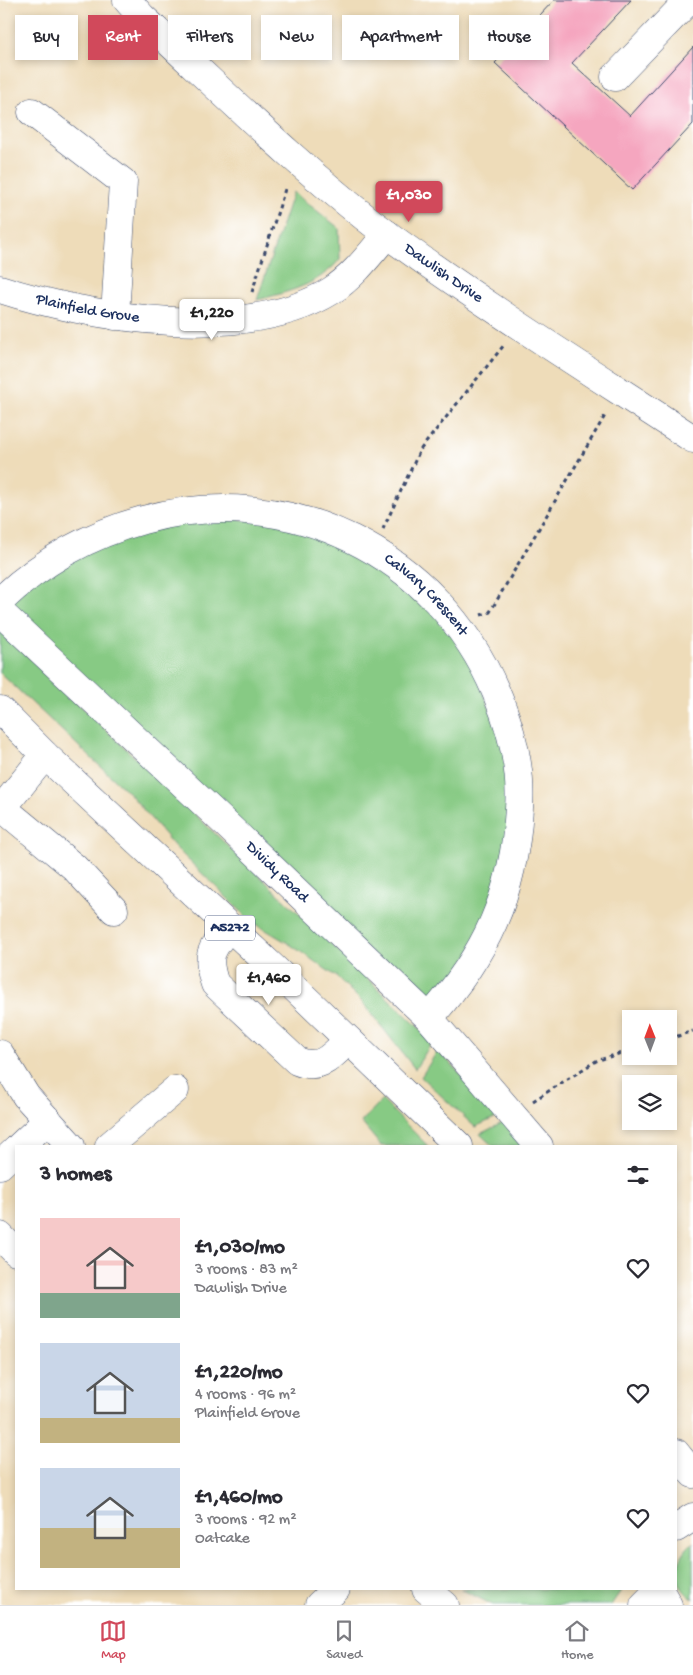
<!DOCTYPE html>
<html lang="en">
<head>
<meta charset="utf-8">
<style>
  body { margin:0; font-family:"Gochi Hand",sans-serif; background:#f2f2f3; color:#2b2b33; height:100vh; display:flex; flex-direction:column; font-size:19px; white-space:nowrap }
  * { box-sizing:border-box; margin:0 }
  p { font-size:16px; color:#7c7c81 }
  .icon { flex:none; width:28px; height:28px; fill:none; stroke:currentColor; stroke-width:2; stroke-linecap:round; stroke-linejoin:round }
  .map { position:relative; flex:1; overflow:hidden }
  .side { position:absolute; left:15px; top:1145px; width:662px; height:445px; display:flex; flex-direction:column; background:#fff; border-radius:0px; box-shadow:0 2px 8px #0003 }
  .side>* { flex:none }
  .guide { position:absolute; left:15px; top:15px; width:664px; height:45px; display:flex; gap:10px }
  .needle { width:32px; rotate:359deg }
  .controls { position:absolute; left:622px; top:1010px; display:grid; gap:10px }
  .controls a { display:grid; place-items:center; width:55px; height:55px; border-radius:0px; background:#fff; box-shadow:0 2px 8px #0003; font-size:25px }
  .price { position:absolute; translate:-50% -42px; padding:0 11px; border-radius:5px; background:#fff; color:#222; font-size:16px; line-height:32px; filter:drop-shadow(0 1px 2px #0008) }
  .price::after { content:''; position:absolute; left:50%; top:30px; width:15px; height:11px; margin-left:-8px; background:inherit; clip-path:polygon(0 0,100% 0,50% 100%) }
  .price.selected { background:#d1495b; color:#fff }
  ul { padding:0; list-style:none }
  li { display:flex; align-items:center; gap:15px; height:125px; padding:0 25px }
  li span { display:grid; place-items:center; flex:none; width:140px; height:100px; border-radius:0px; color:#555 }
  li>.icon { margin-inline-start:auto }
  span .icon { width:60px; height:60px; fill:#fffc; stroke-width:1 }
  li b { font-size:21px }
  h2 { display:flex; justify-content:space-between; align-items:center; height:60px; padding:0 25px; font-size:21px }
  .pill { padding:0 18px; border-radius:0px; background:#fff; box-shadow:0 2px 8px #0003; font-size:18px; line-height:45px }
  .pill.selected { background:#d1495b; color:#fff }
  .tab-bar { display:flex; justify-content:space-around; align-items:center; height:70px; border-top:1px solid #e1e1e2; background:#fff; font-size:14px; color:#7c7c81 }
  .tab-bar a { display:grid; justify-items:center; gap:2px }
  .tab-bar .selected { color:#d1495b }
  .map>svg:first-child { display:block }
  .green { fill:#87ca84; stroke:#517c71 }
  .building { fill:#f5a6bf }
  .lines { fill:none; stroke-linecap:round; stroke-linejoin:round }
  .minor-casing { stroke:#3b496c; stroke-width:29 }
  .major-casing { stroke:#3b496c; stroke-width:29 }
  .path { stroke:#3b496c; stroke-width:3; stroke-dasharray:4 4; stroke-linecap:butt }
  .minor { stroke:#fff; stroke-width:28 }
  .major { stroke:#fff; stroke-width:28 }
  .labels { text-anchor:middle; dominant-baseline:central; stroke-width:4; stroke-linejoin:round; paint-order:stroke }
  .shield { fill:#fff; stroke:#5f6d8e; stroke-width:1 }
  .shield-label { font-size:15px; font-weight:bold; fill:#1b2f5e }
  .street-label { font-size:16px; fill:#1b2f5e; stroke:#fff }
</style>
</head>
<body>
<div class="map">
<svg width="693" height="1605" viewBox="0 0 693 1605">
  <rect width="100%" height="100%" fill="#fff"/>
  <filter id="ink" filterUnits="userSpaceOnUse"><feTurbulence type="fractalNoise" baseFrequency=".02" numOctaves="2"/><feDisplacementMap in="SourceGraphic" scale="10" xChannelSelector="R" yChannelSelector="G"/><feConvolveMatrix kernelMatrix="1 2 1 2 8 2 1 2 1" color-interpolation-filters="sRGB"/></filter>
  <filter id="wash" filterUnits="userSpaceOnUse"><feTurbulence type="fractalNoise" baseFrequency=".0096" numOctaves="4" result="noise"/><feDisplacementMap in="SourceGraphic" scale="20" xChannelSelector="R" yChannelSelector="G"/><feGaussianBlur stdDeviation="1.12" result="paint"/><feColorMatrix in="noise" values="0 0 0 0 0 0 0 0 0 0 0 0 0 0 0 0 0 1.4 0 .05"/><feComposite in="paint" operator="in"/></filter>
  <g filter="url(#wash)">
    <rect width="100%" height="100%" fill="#eedcb9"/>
    <path class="green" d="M 293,192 L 339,228 L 340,259 C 319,285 288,292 257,300 Z
      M 160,515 L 316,524 L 457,625 L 518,780 L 502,901 L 429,1018 L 0,612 L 21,580 Z
      M 0,629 L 433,1041 L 415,1069 L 363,1003 L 337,977 L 291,945 L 251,921 L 176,848 L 130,794 L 0,673 Z
      M 438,1050 L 499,1116 L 475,1127 L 421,1077 Z
      M 382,1100 L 428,1146 L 381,1146 L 361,1122 Z
      M 504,1122 L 523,1146 L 493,1146 L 480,1134 Z
      M 693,1542 L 693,1599 C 670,1584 675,1558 693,1542 Z
      M 461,1589 L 622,1589 L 611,1605 L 493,1605 Z"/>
    <g id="blocks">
      <path class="building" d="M 554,0 L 631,0 L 572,63 L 630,116 L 693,47 L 693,124 L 632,190 L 495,63 Z"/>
    </g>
  </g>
  <g filter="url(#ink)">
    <use href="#blocks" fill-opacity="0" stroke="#3b496c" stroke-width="1"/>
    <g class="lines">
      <defs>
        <g id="minor">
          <path id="s1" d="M 127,0 L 142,17 C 222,91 301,170 388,235 C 487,307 591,372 693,439"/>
          <path d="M 615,77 L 689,0"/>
          <path d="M 32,112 L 123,182 L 115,316"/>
          <path id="s2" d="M 0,289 C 90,318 246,344 331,291 C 354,276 370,254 387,234"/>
          <path id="s3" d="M 0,601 C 41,562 88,535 143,520 C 289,480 437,553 496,692 C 511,728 522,770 519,808 C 514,895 486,955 429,1018"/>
          <path id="s4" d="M 0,612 L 228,826 L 429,1018 L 539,1146"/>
          <path d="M 0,806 L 74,867 L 114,910"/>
          <path d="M 0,811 L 45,755"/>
          <path d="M 229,927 C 211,949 205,956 215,984 L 297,1061 C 321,1071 332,1056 348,1040"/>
          <path d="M 0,1054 L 26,1096 L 71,1146"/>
          <path d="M 20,1146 L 48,1120"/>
          <path d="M 109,1146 L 175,1090"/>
          <path d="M 0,1165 L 16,1150"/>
          <path d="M 0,1236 L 16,1252"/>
          <path d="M 426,1589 L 445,1605"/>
          <path d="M 319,1605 L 336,1589"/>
          <path d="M 644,1605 L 660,1589"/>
        </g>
        <path id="major" d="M 0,710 L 45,755 L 279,973 L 459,1146
          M 676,1453 L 693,1474
          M 676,1528 L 693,1517
          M 659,1589 L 668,1605"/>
      </defs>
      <use href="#minor" class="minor-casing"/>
      <use href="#major" class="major-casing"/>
      <path class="path" d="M 252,292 L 286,186
        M 383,529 L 420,450 L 504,345
        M 481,615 L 490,612 L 606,414
        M 669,1039 L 693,1031
        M 533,1101 L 596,1061 L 631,1050"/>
      <use href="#minor" class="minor"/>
      <use href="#major" class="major"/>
    </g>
  </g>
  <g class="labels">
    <rect class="shield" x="205" y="915.5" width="50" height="25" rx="4"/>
    <g class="shield-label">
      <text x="230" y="928">A5272</text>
    </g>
    <g class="street-label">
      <text stroke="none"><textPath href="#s1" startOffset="419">Dawlish Drive</textPath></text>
      <text stroke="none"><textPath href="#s2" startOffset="90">Plainfield Grove</textPath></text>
      <text stroke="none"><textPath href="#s3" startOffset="474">Calvary Crescent</textPath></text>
      <text stroke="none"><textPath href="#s4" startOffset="380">Dividy Road</textPath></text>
    </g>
  </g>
</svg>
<div class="controls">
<a><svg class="needle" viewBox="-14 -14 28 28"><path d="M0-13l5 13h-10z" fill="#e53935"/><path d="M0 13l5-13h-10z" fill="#7c7c81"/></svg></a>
<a><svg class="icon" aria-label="layers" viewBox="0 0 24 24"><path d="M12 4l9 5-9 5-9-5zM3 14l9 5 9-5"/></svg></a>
</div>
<b class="price selected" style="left:409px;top:223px">£1,030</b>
<b class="price" style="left:212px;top:341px">£1,220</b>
<b class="price" style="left:269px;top:1006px">£1,460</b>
<div class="guide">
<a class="pill">Buy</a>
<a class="pill selected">Rent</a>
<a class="pill">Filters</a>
<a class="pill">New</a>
<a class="pill">Apartment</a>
<a class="pill">House</a>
</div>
<section class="side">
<h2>3 homes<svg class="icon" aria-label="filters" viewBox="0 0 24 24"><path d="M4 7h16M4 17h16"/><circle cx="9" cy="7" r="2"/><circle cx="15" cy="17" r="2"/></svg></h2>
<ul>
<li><span style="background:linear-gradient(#f6c9c9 75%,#7fa58c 0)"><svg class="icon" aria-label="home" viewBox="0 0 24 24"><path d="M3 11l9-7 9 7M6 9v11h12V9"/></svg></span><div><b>£1,030/mo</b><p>3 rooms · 83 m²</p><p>Dawlish Drive</p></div><svg class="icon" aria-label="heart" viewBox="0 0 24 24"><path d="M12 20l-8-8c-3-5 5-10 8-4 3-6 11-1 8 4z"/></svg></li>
<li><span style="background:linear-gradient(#c9d6e8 75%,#c2b280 0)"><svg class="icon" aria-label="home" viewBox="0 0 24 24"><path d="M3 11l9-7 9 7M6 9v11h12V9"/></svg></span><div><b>£1,220/mo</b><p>4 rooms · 96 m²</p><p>Plainfield Grove</p></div><svg class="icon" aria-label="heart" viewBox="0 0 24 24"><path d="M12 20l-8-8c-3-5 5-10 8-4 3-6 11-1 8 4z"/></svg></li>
<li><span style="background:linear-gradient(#c9d6e8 60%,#c2b280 0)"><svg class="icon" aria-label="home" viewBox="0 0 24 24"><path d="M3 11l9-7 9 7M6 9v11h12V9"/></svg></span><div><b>£1,460/mo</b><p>3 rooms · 92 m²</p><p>Oatcake</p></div><svg class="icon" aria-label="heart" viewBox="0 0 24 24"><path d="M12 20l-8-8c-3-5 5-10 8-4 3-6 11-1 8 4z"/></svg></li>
</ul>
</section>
</div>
<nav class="tab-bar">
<a class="selected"><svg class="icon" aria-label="map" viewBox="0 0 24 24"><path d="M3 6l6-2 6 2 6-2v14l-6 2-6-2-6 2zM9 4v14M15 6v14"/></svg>Map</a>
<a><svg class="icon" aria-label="saved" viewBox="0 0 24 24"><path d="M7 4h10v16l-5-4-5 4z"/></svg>Saved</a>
<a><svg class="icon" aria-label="home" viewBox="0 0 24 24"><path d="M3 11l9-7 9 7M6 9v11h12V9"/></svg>Home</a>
</nav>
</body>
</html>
